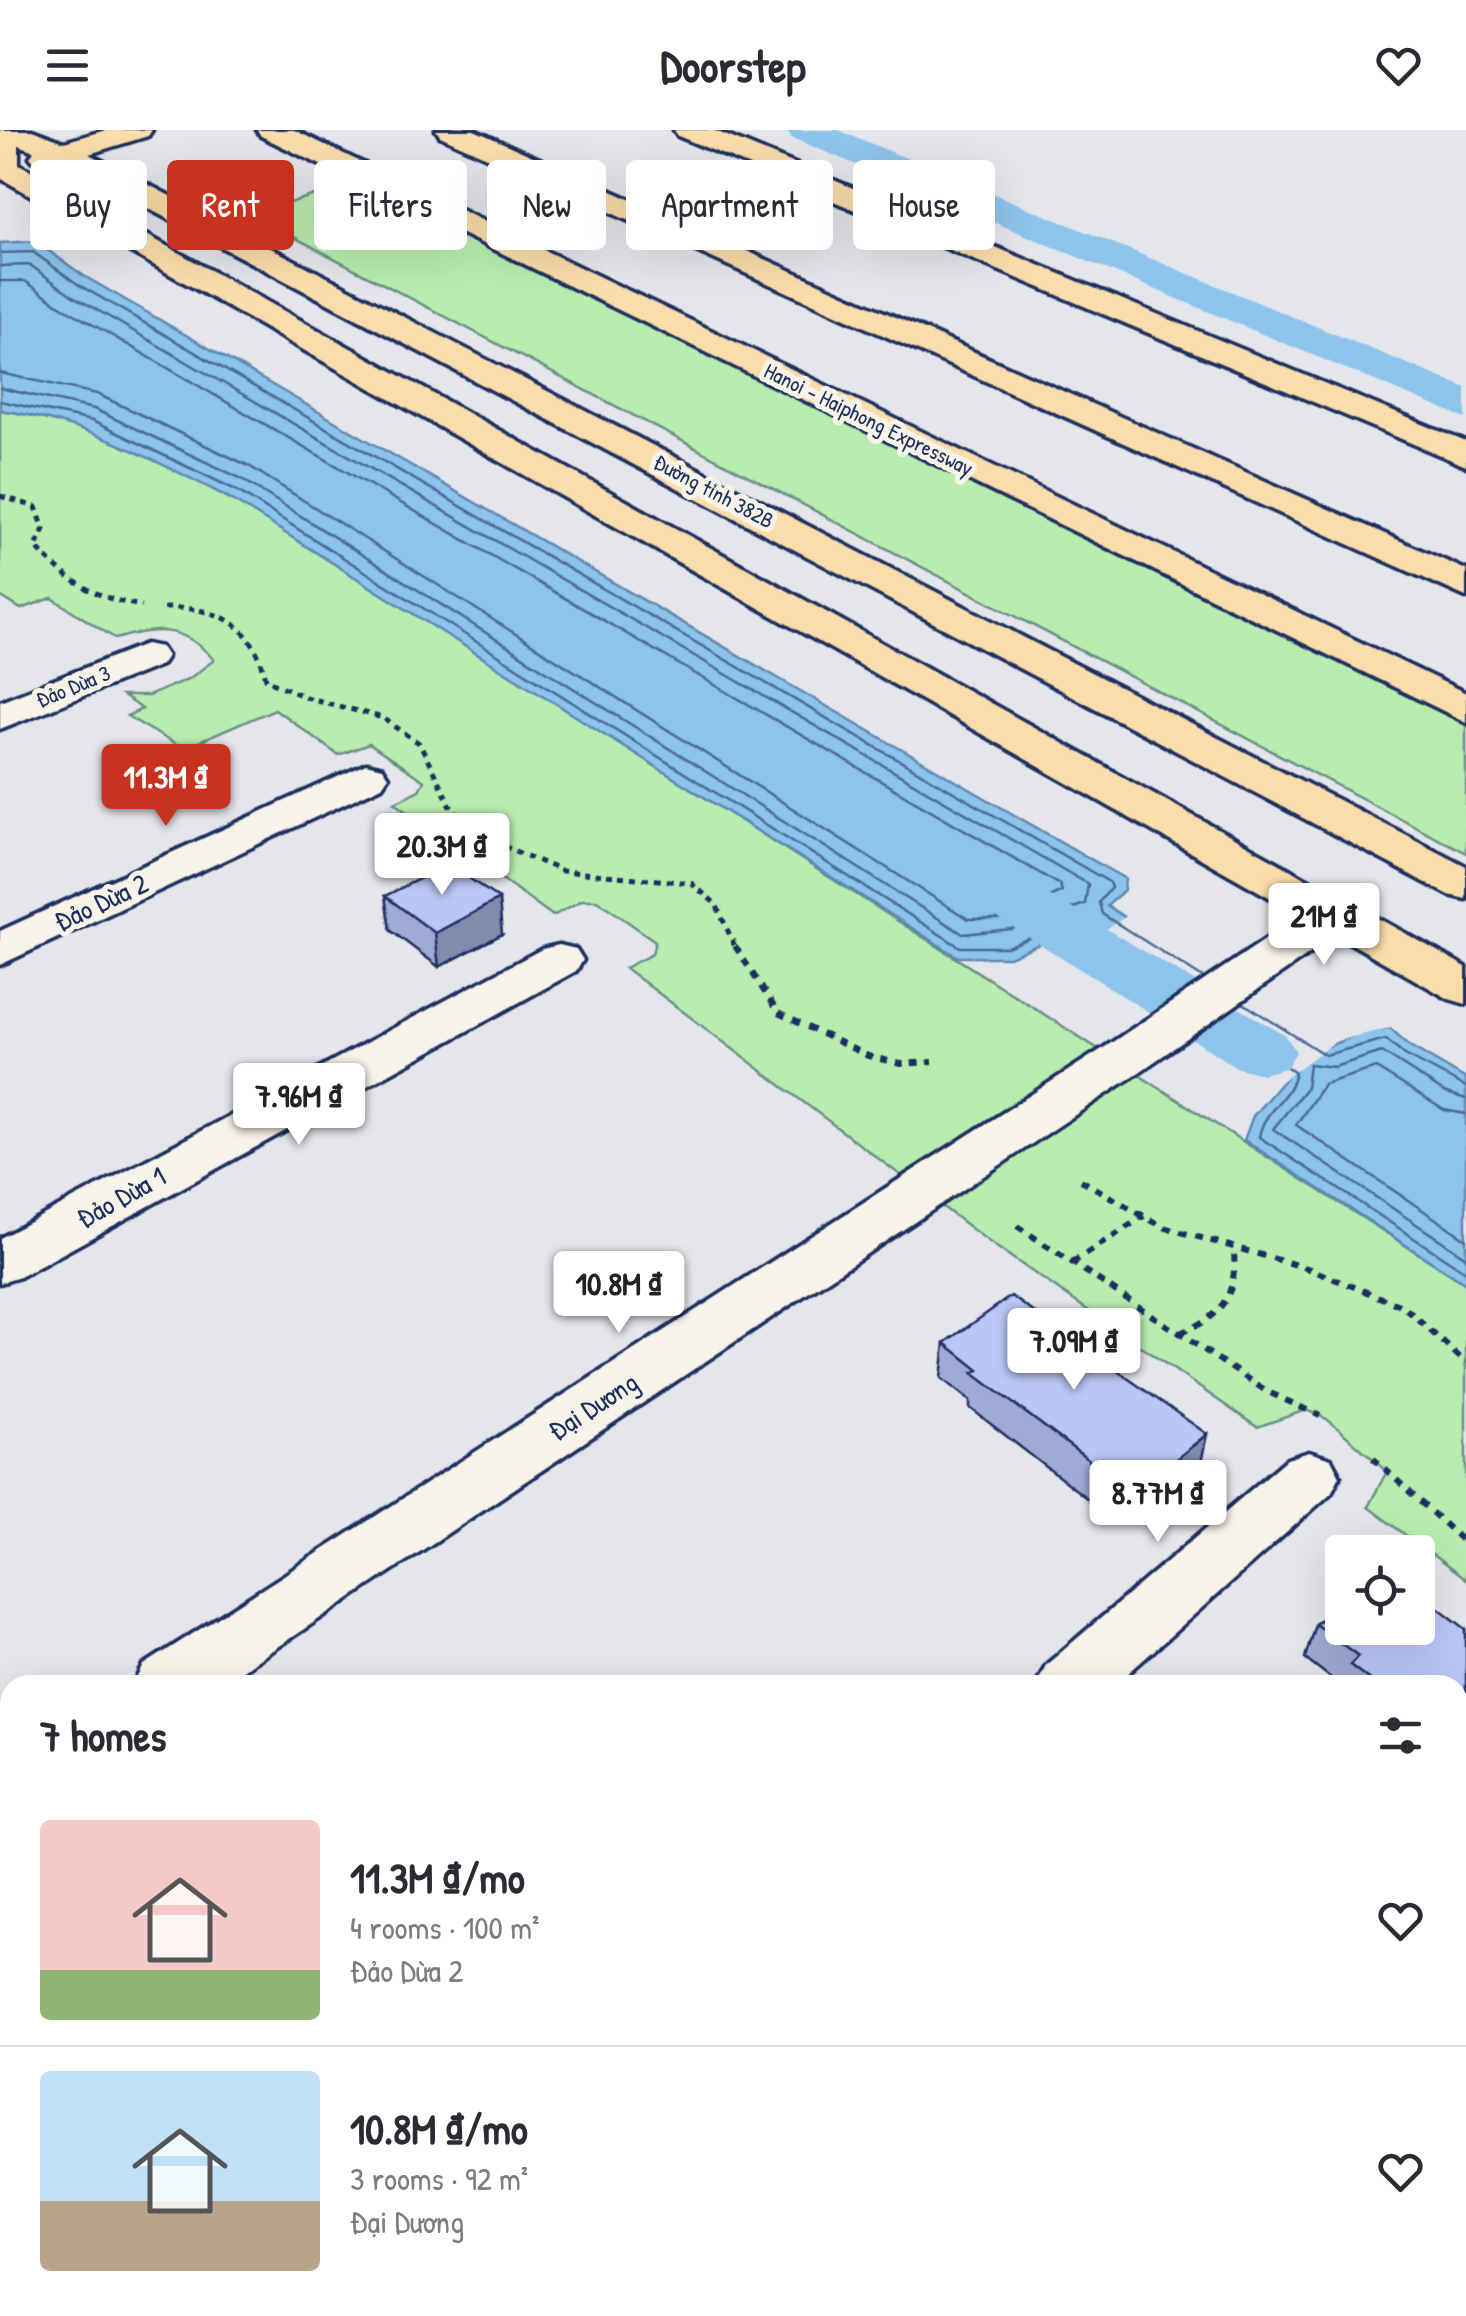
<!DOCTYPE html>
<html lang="en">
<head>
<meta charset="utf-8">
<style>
  body { margin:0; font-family:"Patrick Hand",sans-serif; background:#f7f7f7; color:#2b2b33; height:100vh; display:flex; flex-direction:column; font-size:38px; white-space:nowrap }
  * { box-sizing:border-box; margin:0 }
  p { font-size:32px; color:#7c7c81 }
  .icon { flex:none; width:55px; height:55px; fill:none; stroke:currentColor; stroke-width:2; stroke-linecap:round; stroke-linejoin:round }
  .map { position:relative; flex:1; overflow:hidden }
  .sheet { position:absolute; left:0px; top:1545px; width:1468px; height:642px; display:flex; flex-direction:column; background:#fff; border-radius:30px 30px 0 0; box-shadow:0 10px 40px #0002 }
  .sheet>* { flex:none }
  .guide { position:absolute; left:30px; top:30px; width:1408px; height:90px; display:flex; gap:20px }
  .fabs { position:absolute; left:1325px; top:1405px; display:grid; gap:20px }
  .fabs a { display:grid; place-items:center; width:110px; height:110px; border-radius:10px; background:#fff; box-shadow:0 10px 40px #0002; font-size:50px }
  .price { position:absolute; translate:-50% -85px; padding:0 22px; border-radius:10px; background:#fff; color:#222; font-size:32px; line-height:65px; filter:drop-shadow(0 2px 5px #0008) }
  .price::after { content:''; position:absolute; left:50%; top:60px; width:30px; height:22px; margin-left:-15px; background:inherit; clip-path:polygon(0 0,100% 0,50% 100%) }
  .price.on { background:#c8321e; color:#fff }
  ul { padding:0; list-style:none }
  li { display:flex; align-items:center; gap:30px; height:250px; padding:0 40px }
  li+li { border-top:2px solid #e1e1e2 }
  li span { display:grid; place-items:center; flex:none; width:280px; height:200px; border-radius:10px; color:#555 }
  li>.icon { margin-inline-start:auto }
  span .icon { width:120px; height:120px; fill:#fffc; stroke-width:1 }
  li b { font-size:42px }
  h2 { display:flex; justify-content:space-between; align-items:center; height:120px; padding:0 40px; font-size:42px }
  .chip { padding:0 35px; border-radius:10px; background:#fff; box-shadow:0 10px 40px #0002; font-size:35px; line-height:90px }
  .chip.on { background:#c8321e; color:#fff }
  header { display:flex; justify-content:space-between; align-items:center; height:130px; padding:0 40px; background:#fff; font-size:45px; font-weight:800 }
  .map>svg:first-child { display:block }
  .green { fill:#b9edaf; stroke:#6a8e86; stroke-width:2.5 }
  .water { fill:#8dc4eb; stroke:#5f88b3; stroke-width:2.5 }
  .pier { fill:#e5e6ec }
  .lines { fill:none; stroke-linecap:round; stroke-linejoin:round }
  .shore { stroke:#496b96; stroke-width:2.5 }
  .canal { fill:#8dc4eb; fill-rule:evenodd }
  .minor-casing { stroke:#1b2f5e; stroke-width:7 }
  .major-casing { stroke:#1b2f5e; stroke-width:7 }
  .highway-casing { stroke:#1b2f5e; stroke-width:7 }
  .path-far1 { stroke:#1b2f5e; stroke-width:5; stroke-dasharray:6 6; stroke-linecap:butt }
  .path { stroke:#1b2f5e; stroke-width:6; stroke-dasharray:8 8; stroke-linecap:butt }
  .minor { fill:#f7f3e8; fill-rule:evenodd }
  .major { fill:#fbddab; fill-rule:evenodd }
  .highway { fill:#fbddab; fill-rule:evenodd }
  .wall { fill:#a0aad4; stroke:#1b2f5e; stroke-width:2.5 }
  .shaded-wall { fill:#828bad; stroke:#1b2f5e; stroke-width:2.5 }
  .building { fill:#bac6f7; stroke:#1b2f5e; stroke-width:2.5 }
  .labels { text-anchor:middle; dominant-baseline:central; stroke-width:10; stroke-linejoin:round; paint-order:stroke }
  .far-street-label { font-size:22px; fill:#1b2f5e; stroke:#f7f3e8 }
  .street-label { font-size:28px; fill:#1b2f5e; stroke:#f7f3e8 }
</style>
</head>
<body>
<header><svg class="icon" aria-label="menu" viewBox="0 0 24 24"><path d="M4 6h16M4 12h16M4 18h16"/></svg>Doorstep<svg class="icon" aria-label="heart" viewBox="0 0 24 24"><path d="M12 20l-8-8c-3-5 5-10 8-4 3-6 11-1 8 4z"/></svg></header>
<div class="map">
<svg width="1466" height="2186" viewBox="0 0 1466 2186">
  <rect width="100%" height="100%" fill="#e5e6ec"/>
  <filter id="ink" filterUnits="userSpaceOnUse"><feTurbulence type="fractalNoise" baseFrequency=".01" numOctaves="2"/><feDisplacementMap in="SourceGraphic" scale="20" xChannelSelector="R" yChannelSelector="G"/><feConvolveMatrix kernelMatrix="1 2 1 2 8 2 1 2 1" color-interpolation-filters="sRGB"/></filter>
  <g filter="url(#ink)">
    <path class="green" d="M 361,50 L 1466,588 L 1466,723 L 252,85 Z
      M 0,280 C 120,297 225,366 327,426 L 1466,1154 L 1466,1450 L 1368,1377 L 1387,1341 L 1327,1289 L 1306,1280 L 1257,1297 L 992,1114 L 625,838 L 652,824 L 655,811 L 597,770 L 582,770 L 553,786 L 395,672 L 419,660 L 424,651 L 369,614 L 338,625 L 275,579 L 183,619 L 127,586 L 142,579 L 122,566 L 148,566 L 190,548 L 214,530 C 185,496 158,496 116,509 L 52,468 L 21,479 L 0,466 Z"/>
    <path class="water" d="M 35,111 L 84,146 L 1125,749 L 1124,760 L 1107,776 L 1329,916 L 1362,902 L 1390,898 L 1410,916 L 1466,949 L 1466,1154 L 1244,1010 L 1253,986 L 1287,946 L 1075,799 L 1009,827 L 958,827 L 231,369 C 157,331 84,292 0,280 L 0,113 Z"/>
    <path class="pier" d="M 1130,784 L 1329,910 L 1361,897 L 1383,894 L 1390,898 L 1336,911 L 1269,960 L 1280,947 L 1086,812 Z"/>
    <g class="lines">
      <path class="shore" d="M 0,123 L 33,122 L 79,155 L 1109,752 L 1111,758 L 1099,772 L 1102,784 L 1203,848
        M 0,136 L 30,135 L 73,166 L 1088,754 L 1085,774 L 1011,799 L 963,804 L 242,349 L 94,279 L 0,258
        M 0,151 L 25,151 L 66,179 L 1060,755 L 1062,761 L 1002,789 L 968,789 L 249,336 L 97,264 L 0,243
        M 0,271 L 92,291 L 236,360 L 960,817 L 1007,817 L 1077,789 L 1183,862
        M 1243,873 L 1325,925 L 1386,909 L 1405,925 L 1466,957
        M 1221,888 L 1295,943 C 1290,969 1263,980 1259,1007 L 1466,1142
        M 1466,969 L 1444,962 L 1382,922 L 1334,937 L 1309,934 L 1306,958 L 1273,999 L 1466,1127
        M 1466,984 L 1444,980 L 1376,938 L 1324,954 L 1296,995 L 1466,1109"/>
      <path class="canal" d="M 786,0 L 838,0 L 1466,258 L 1466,289 L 792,8 Z
        M 982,732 L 1004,738 L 1286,906 L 1296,922 L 1286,938 L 1262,944 L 1238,938 L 960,764 L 951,751 L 960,738 Z"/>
      <defs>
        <path id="minor" d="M 146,514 L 161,517 L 167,526 L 161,535 L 0,599 L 0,571 Z
          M 366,634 L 382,638 L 388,647 L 382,656 L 0,835 L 0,801 Z
          M 1337,768 L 1354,773 L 1361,783 L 1354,793 L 1138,943 L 220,1555 L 134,1555 L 144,1535 L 1102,919 L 1320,773 Z
          M 559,815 L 576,819 L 583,830 L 576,841 L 20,1147 L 0,1153 L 0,1108 L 542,819 Z
          M 1309,1322 L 1331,1329 L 1340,1346 L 1331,1363 L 1115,1555 L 1036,1555 L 1046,1535 L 1287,1329 Z
          M 10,1627 L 10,1691 L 0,1694 L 0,1631 Z
          M 1466,1901 L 1466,1979 L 1458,1982 L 1458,1904 Z
          M 309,2178 L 395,2178 L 392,2186 L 305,2186 Z
          M 1203,2178 L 1288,2178 L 1285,2186 L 1199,2186 Z"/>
        <path id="major" d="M 0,0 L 32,0 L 64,12 L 106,0 L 152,0 L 148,6 L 89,24 L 1466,736 L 1466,769 L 1449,765 L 60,32 L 35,33 L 30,27 L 34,21 L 19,15 L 19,34 L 1466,837 L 1466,874 L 1449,869 L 0,48 Z
          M 674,0 L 713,0 L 1466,312 L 1466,336 L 678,6 Z"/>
        <path id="highway" d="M 257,0 L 294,0 L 1466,563 L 1466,592 L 261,6 Z
          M 436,0 L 474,0 L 1466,440 L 1466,467 L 440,6 Z"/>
      </defs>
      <use href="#minor" class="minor-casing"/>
      <use href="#major" class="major-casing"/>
      <use href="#highway" class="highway-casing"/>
      <path class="path-far1" d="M 0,366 L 36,377 L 44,399 L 36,417 C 66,451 97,469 142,476
        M 164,478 C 218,477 253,492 266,549 L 305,567 L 383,588 L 419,613 L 453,680 L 489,710 L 562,741 L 691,753 L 716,774 L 736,819"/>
      <path class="path" d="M 735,816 L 778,883 L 868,926 L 901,934 L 933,932
        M 1081,1050 L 1163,1097 L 1307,1138 L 1404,1177 L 1466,1233
        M 1017,1096 L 1266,1261 L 1320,1286
        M 1072,1133 L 1144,1086
        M 1180,1203 C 1222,1186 1237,1166 1234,1120
        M 1373,1328 L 1466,1414"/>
      <use href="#minor" class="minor"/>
      <use href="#major" class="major"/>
      <use href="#highway" class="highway"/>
    </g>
    <path class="wall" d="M 385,766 L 502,804 L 439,837 L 390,800 Z
      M 945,1213 L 1200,1338 L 1135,1392 L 1098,1363 L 1089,1370 L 970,1278 L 970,1271 L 941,1248 Z
      M 1315,1494 L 1466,1499 L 1466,1673 L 1458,1667 L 1458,1555 L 1340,1555 L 1305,1528 Z"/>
    <path class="shaded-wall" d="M 499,769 L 502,804 L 439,837 L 435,803 Z
      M 1207,1304 L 1200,1338 L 1135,1392 L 1142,1357 Z
      M 1104,1329 L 1098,1363 L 1089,1370 L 1095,1335 Z"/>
    <path class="building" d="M 449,734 L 499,769 L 435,803 L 385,766 Z
      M 1011,1166 L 1207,1304 L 1142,1357 L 1104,1329 L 1095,1335 L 973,1243 L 979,1240 L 945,1213 Z
      M 1418,1462 L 1466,1499 L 1466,1630 L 1458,1623 L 1458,1555 L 1376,1555 L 1350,1535 L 1358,1526 L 1315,1494 L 1342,1470 L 1342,1498 L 1418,1498 Z"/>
  </g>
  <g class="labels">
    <g class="far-street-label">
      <text transform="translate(869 289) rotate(26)">Hanoi - Haiphong Expressway</text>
      <text transform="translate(714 361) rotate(28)">Đường tỉnh 382B</text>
      <text transform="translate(73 556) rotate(-22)">Đảo Dừa 3</text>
    </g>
    <g class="street-label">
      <text transform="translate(101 772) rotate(-25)">Đảo Dừa 2</text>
      <text transform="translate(121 1067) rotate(-29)">Đảo Dừa 1</text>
      <text transform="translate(593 1276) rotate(-33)">Đại Dương</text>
    </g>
  </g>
</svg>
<div class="fabs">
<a><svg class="icon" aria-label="locate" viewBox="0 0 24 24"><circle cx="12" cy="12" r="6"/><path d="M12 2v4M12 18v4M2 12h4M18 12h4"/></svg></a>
</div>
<b class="price on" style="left:166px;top:699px">11.3M ₫</b>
<b class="price" style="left:442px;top:768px">20.3M ₫</b>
<b class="price" style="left:1324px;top:838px">21M ₫</b>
<b class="price" style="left:299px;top:1018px">7.96M ₫</b>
<b class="price" style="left:619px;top:1206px">10.8M ₫</b>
<b class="price" style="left:1074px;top:1263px">7.09M ₫</b>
<b class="price" style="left:1158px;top:1415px">8.77M ₫</b>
<div class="guide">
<a class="chip">Buy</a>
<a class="chip on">Rent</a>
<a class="chip">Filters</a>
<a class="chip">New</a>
<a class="chip">Apartment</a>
<a class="chip">House</a>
</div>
<section class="sheet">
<h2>7 homes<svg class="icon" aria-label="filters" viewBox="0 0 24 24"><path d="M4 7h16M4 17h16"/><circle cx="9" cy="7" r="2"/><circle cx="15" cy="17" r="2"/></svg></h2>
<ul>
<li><span style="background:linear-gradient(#f6c9c9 75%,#8fb573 0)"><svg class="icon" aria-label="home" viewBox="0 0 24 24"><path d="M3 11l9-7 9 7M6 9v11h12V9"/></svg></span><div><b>11.3M ₫/mo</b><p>4 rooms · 100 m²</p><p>Đảo Dừa 2</p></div><svg class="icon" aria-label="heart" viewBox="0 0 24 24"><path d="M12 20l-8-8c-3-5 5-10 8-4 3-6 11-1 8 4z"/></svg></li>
<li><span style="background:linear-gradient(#bfe0f5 65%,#b9a48a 0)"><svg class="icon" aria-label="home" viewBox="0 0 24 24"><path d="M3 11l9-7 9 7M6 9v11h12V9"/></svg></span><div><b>10.8M ₫/mo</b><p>3 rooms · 92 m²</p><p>Đại Dương</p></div><svg class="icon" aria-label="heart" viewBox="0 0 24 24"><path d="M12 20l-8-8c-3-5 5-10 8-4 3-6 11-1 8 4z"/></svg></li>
</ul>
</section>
</div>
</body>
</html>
